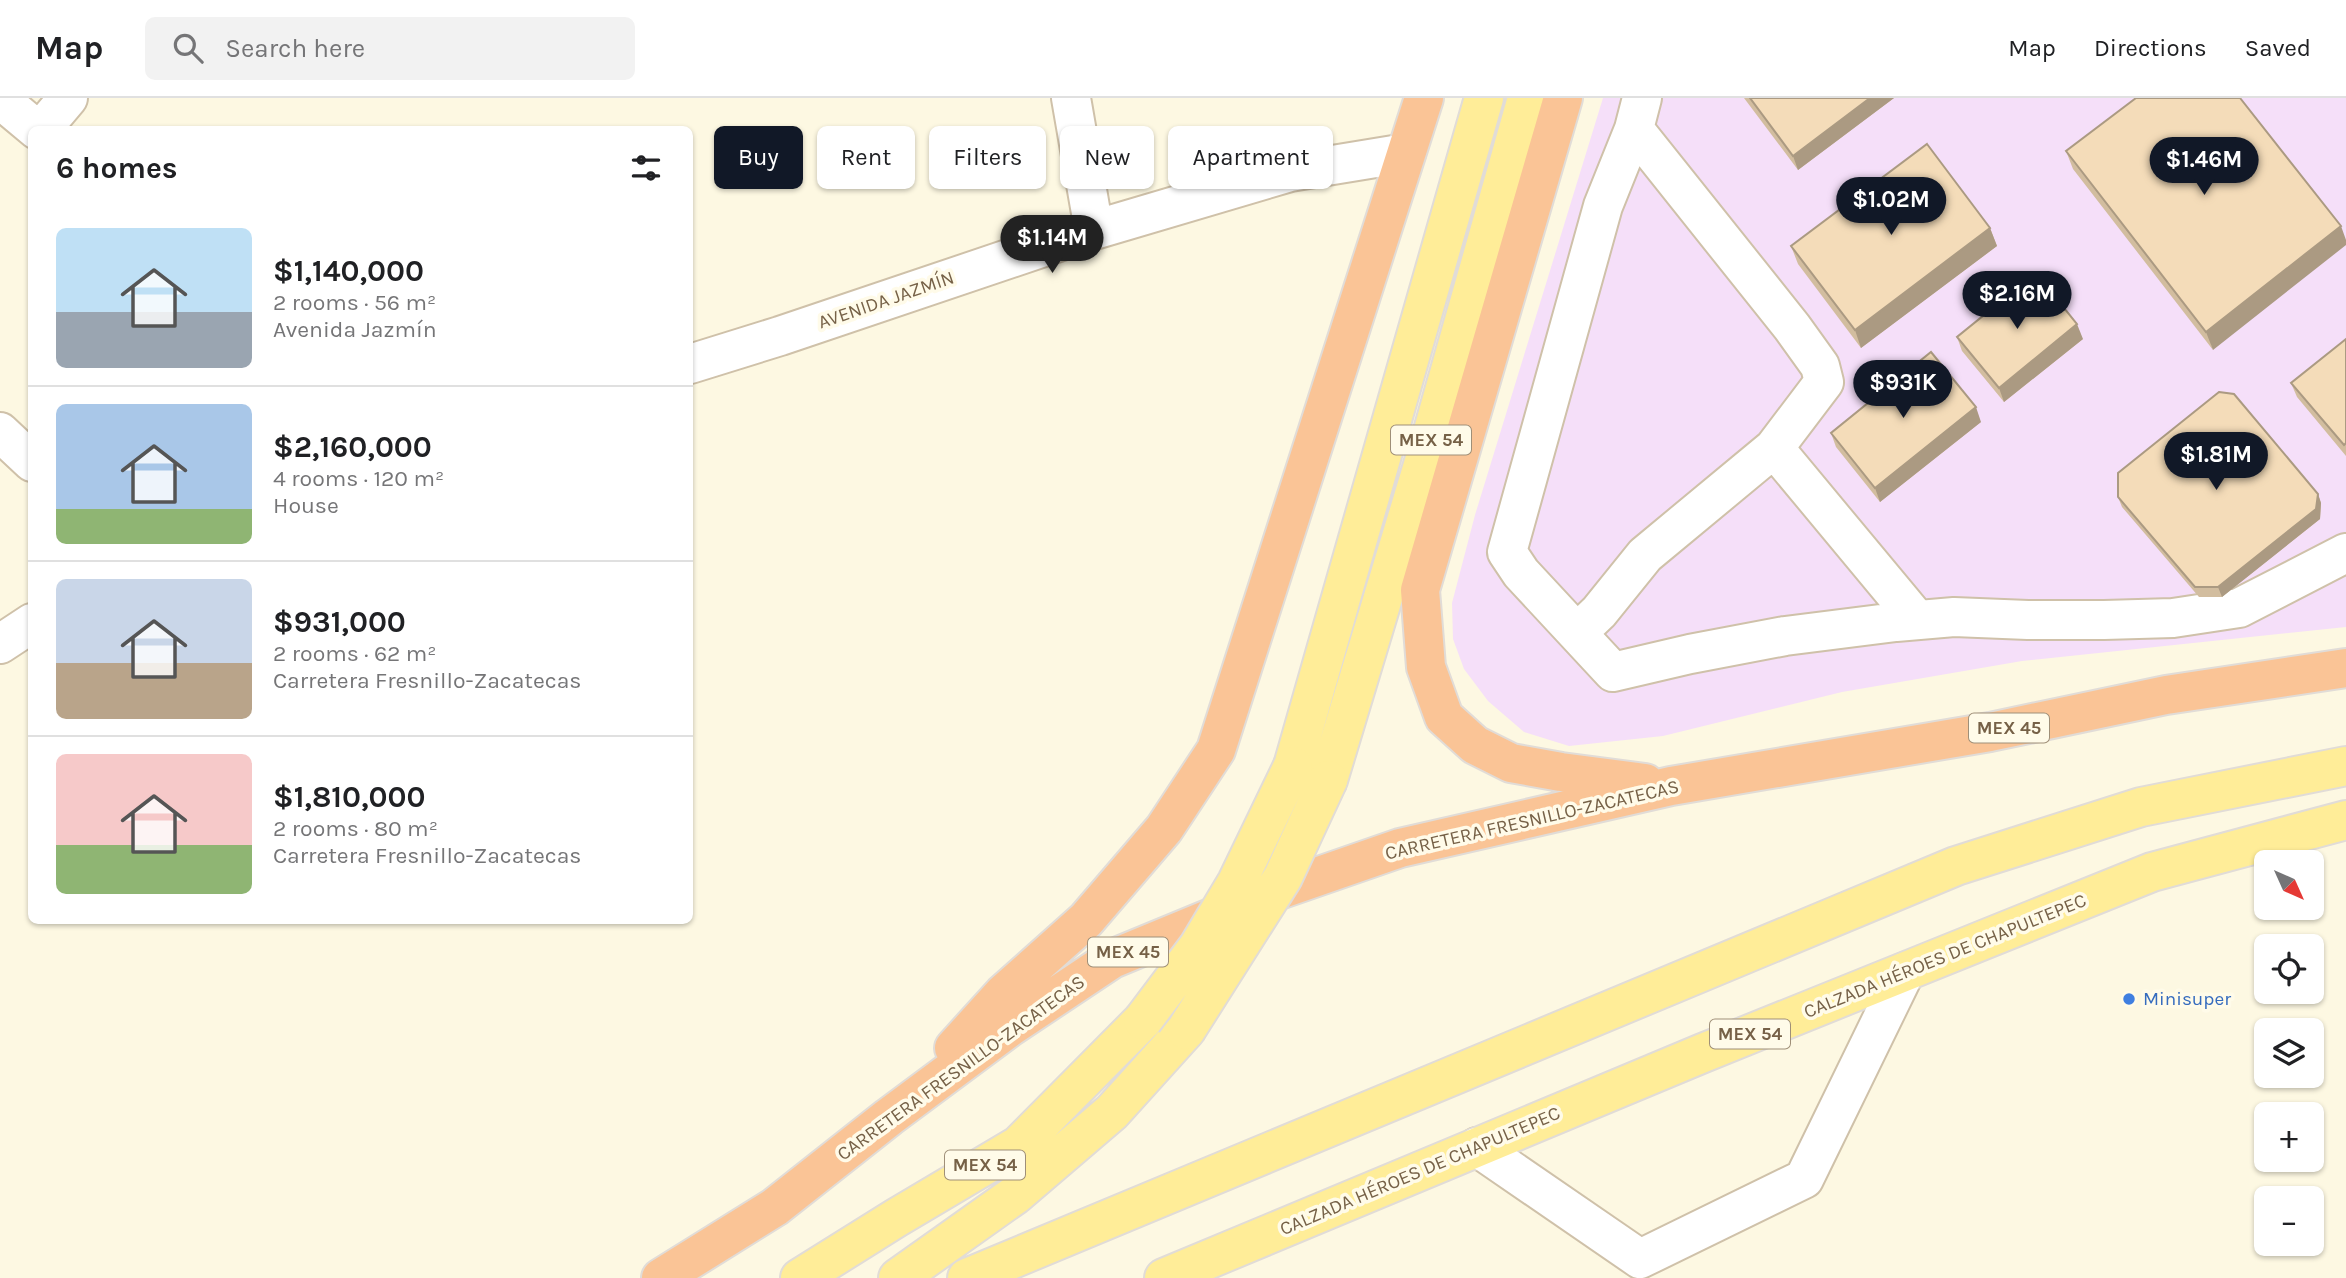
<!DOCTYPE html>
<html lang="en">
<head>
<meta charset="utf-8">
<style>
  body { margin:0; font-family:Karla,sans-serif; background:#f2f2f2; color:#202124; height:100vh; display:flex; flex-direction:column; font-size:26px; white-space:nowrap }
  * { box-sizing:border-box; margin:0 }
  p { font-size:23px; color:#757577 }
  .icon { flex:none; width:38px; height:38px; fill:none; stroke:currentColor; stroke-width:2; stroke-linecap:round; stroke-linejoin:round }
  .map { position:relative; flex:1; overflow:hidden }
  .sheet { position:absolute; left:28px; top:28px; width:665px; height:798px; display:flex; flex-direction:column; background:#fff; border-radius:10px; box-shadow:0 2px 5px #0004 }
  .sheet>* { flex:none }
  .guide { position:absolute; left:714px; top:28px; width:665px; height:63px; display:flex; gap:14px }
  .needle { width:46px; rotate:135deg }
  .tools { position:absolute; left:2254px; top:752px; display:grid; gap:14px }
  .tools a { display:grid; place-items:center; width:70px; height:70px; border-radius:10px; background:#fff; box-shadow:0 2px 5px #0004; font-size:35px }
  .price { position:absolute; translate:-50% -60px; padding:0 16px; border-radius:24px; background:#111827; color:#fff; font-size:23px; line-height:46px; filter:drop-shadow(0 2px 4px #0008) }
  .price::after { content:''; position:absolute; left:50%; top:42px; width:21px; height:16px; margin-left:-10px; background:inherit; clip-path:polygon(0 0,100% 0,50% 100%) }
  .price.selected { background:#222; color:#fff }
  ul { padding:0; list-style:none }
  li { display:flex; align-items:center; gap:21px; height:175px; padding:0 28px }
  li+li { border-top:2px solid #e0e0e0 }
  li span { display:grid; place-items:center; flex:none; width:196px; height:140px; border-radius:10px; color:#555 }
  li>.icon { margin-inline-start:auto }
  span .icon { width:84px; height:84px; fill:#fffc; stroke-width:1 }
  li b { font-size:30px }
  h2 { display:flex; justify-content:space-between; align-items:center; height:84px; padding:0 28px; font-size:30px }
  .tag { padding:0 24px; border-radius:10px; background:#fff; box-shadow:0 2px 5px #0004; font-size:24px; line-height:63px }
  .tag.selected { background:#111827; color:#fff }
  header { display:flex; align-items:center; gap:42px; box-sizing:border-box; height:98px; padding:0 35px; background:#fff; border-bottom:2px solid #e0e0e0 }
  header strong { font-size:33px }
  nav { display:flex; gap:38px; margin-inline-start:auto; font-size:24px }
  .search { width:490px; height:63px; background:#f2f2f2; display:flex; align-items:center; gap:18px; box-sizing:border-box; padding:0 24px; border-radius:10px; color:#757577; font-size:26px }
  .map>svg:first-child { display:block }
  .education { fill:#f5dff9 }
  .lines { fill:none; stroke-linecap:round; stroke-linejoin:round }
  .minor-casing { stroke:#cfc1a9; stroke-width:42 }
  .major-casing { stroke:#e1dcd7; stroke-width:42 }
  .highway-casing { stroke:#e1dcd7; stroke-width:42 }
  .minor { stroke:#fff; stroke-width:38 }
  .major { stroke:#ffed98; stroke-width:38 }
  .highway { stroke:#fac496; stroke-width:38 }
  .major-bridge-casing { stroke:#e1dcd7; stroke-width:42; stroke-linecap:butt }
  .major-bridge { stroke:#ffed98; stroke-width:38 }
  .wall { fill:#d2bd9f }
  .shaded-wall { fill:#ab9a82 }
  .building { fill:#f4dcb9; stroke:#ab9a82; stroke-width:2 }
  .shop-dot { fill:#3f7fe0; stroke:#fffbe9; stroke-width:2.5 }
  .labels { text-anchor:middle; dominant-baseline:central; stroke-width:7; stroke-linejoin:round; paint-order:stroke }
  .shield { fill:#fffbe9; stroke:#9f8f78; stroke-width:2 }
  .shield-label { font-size:18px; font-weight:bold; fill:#766147 }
  .street-label { font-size:19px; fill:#766147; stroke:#fffbe9 }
  .shop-label { font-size:19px; fill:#366cbe; stroke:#fffbe9; text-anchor:start }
</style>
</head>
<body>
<header>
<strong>Map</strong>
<div class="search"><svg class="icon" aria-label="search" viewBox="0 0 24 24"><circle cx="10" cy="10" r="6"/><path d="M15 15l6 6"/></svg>Search here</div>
<nav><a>Map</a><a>Directions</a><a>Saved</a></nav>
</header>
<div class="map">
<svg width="2346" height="1180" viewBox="0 0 2346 1180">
  <rect width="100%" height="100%" fill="#fdf8e2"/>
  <path class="education" d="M 1603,0 L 2346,0 L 2346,529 L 2022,563 L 1842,594 L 1663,638 L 1569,648 L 1524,634 L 1488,603 L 1464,571 L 1453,541 L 1452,505 L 1475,417 Z"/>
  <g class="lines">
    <defs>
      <path id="minor" d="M 1071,0 L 1094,132
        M 1642,0 L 1634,31 L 1603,108 L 1507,454 L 1521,475 L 1613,574 L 1690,556 L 1785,538 L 1896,524 L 1954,519 L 2028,522 L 2104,522 L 2173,520 L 2239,510 L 2346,455
        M 0,1 L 37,32
        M 41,32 L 68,0
        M 690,266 L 780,238 L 1094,132 L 1290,74 L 1406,55
        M 0,334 L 32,364
        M 1774,350 L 1917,522
        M 1577,535 L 1599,514 L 1645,457 L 1774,350 L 1824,284 L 1820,268 L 1792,229 L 1634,31
        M 0,546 L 32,525
        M 1477,1049 L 1640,1161 L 1804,1081 L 1905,874"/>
      <path id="major" d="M 1293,668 L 1484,0
        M 1328,682 L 1429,347 L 1527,0
        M 800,1180 L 896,1120 L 1019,1047 L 1143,922
        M 898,1180 L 1015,1097 L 1112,1014 L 1186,932
        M 967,1180 L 1956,768 L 2141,709 L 2346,668
        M 1164,1180 L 1703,955 L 2152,774 L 2346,722"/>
      <path id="highway" d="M 1563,0 L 1420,492 L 1426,569 L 1444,619 L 1475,647 L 1511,665 L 1561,674 L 1645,685
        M 954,950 L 1003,896 L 1086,822 L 1164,731 L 1216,652 L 1424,0
        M 661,1180 L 775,1109 L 889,1019 L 1010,929 L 1112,861 L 1279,792 L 1400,750 L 1671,688 L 1990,634 L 2166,597 L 2346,570"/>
    </defs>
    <use href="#minor" class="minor-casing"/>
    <use href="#major" class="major-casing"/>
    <use href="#highway" class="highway-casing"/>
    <use href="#minor" class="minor"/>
    <use href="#major" class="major"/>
    <use href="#highway" class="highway"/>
    <defs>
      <path id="major-bridge" d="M 1143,922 L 1198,849 L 1237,784 L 1293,668
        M 1186,932 L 1283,779 L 1328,682"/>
    </defs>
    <use href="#major-bridge" class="major-bridge-casing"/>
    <use href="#major-bridge" class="major-bridge"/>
  </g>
  <path class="wall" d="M 1744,0 L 1894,0 L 1798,72 Z
    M 2136,0 L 2213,252 L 2073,71 L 2066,53 Z
    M 1990,130 L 1997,148 L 1861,250 L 1798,166 L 1791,148 Z
    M 1957,239 L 2083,241 L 2004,304 L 1962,253 Z
    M 2346,241 L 2346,358 L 2297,299 L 2291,285 Z
    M 1981,324 L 1880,404 L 1836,349 L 1831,335 Z
    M 2318,396 L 2321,405 L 2320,421 L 2222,499 L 2199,499 L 2122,409 L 2118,399 Z"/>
  <path class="shaded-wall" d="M 1870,0 L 1894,0 L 1798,72 L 1793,58 Z
    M 2341,128 L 2346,142 L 2346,147 L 2213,252 L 2206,234 Z
    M 1990,130 L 1997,148 L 1861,250 L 1855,232 Z
    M 2077,226 L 2083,241 L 2004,304 L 1999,290 Z
    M 1976,309 L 1981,324 L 1880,404 L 1875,390 Z
    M 2318,396 L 2321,405 L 2320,421 L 2222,499 L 2218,489 Z"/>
  <path class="building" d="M 1750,0 L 1870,0 L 1793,58 Z
    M 2136,0 L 2240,0 L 2341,128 L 2206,234 L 2066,53 Z
    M 1927,46 L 1990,130 L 1855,232 L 1791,148 Z
    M 2036,175 L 2077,226 L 1999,290 L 1957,239 Z
    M 2346,241 L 2346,345 L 2344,347 L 2291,285 Z
    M 1931,254 L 1976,309 L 1875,390 L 1831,335 Z
    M 2219,294 L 2234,296 L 2318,396 L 2316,411 L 2218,489 L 2195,489 L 2118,399 L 2118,375 Z"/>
  <circle class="shop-dot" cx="2129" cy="901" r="7"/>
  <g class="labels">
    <g class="shield">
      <rect x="1391" y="327.5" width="80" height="29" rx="5"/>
      <rect x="1969" y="615.5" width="80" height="29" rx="5"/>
      <rect x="1088" y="839.5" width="80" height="29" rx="5"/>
      <rect x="1710" y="921.5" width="80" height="29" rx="5"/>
      <rect x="945" y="1052.5" width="80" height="29" rx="5"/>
    </g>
    <g class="shield-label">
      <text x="1431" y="342">MEX 54</text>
      <text x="2009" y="630">MEX 45</text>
      <text x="1128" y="854">MEX 45</text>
      <text x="1750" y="936">MEX 54</text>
      <text x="985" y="1067">MEX 54</text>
    </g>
    <g class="street-label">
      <text transform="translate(886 202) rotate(-19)">AVENIDA JAZMÍN</text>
      <text transform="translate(1532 722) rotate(-13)">CARRETERA FRESNILLO-ZACATECAS</text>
      <text transform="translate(1945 858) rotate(-22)">CALZADA HÉROES DE CHAPULTEPEC</text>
      <text transform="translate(961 970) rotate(-36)">CARRETERA FRESNILLO-ZACATECAS</text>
      <text transform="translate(1420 1073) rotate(-23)">CALZADA HÉROES DE CHAPULTEPEC</text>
    </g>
    <g class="shop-label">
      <text x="2143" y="901">Minisuper</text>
    </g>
  </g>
</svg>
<div class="tools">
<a><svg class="needle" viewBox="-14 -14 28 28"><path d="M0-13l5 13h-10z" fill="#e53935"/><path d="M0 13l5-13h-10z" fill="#757577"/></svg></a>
<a><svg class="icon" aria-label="locate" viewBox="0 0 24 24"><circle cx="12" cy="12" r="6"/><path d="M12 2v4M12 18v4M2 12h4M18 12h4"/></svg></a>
<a><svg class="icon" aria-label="layers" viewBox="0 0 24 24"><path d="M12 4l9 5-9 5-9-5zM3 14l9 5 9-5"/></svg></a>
<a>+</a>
<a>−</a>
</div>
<b class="price" style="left:2204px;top:99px">$1.46M</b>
<b class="price" style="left:1891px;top:139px">$1.02M</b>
<b class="price selected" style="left:1052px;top:177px">$1.14M</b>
<b class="price" style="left:2017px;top:233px">$2.16M</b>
<b class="price" style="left:1903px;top:322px">$931K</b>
<b class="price" style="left:2216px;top:394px">$1.81M</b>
<div class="guide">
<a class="tag selected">Buy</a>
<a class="tag">Rent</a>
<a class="tag">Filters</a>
<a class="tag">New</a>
<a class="tag">Apartment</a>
</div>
<section class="sheet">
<h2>6 homes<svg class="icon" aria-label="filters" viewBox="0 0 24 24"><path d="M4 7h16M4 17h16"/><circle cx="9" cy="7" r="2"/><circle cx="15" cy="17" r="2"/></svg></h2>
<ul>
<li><span style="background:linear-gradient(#bfe0f5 60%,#9aa5b1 0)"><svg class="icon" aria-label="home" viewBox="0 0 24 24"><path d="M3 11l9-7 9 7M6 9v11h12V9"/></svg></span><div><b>$1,140,000</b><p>2 rooms · 56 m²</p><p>Avenida Jazmín</p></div></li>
<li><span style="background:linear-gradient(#a9c7e8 75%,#8fb573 0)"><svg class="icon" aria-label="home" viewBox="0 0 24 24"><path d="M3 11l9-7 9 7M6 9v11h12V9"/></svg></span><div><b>$2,160,000</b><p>4 rooms · 120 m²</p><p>House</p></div></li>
<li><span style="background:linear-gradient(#c9d6e8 60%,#b9a48a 0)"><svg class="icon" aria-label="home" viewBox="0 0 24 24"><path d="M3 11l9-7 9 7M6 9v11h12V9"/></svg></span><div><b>$931,000</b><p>2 rooms · 62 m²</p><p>Carretera Fresnillo-Zacatecas</p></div></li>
<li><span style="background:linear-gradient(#f6c9c9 65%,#8fb573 0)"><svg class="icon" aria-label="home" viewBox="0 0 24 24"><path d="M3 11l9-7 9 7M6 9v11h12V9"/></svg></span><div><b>$1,810,000</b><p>2 rooms · 80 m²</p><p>Carretera Fresnillo-Zacatecas</p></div></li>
</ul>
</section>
</div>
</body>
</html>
